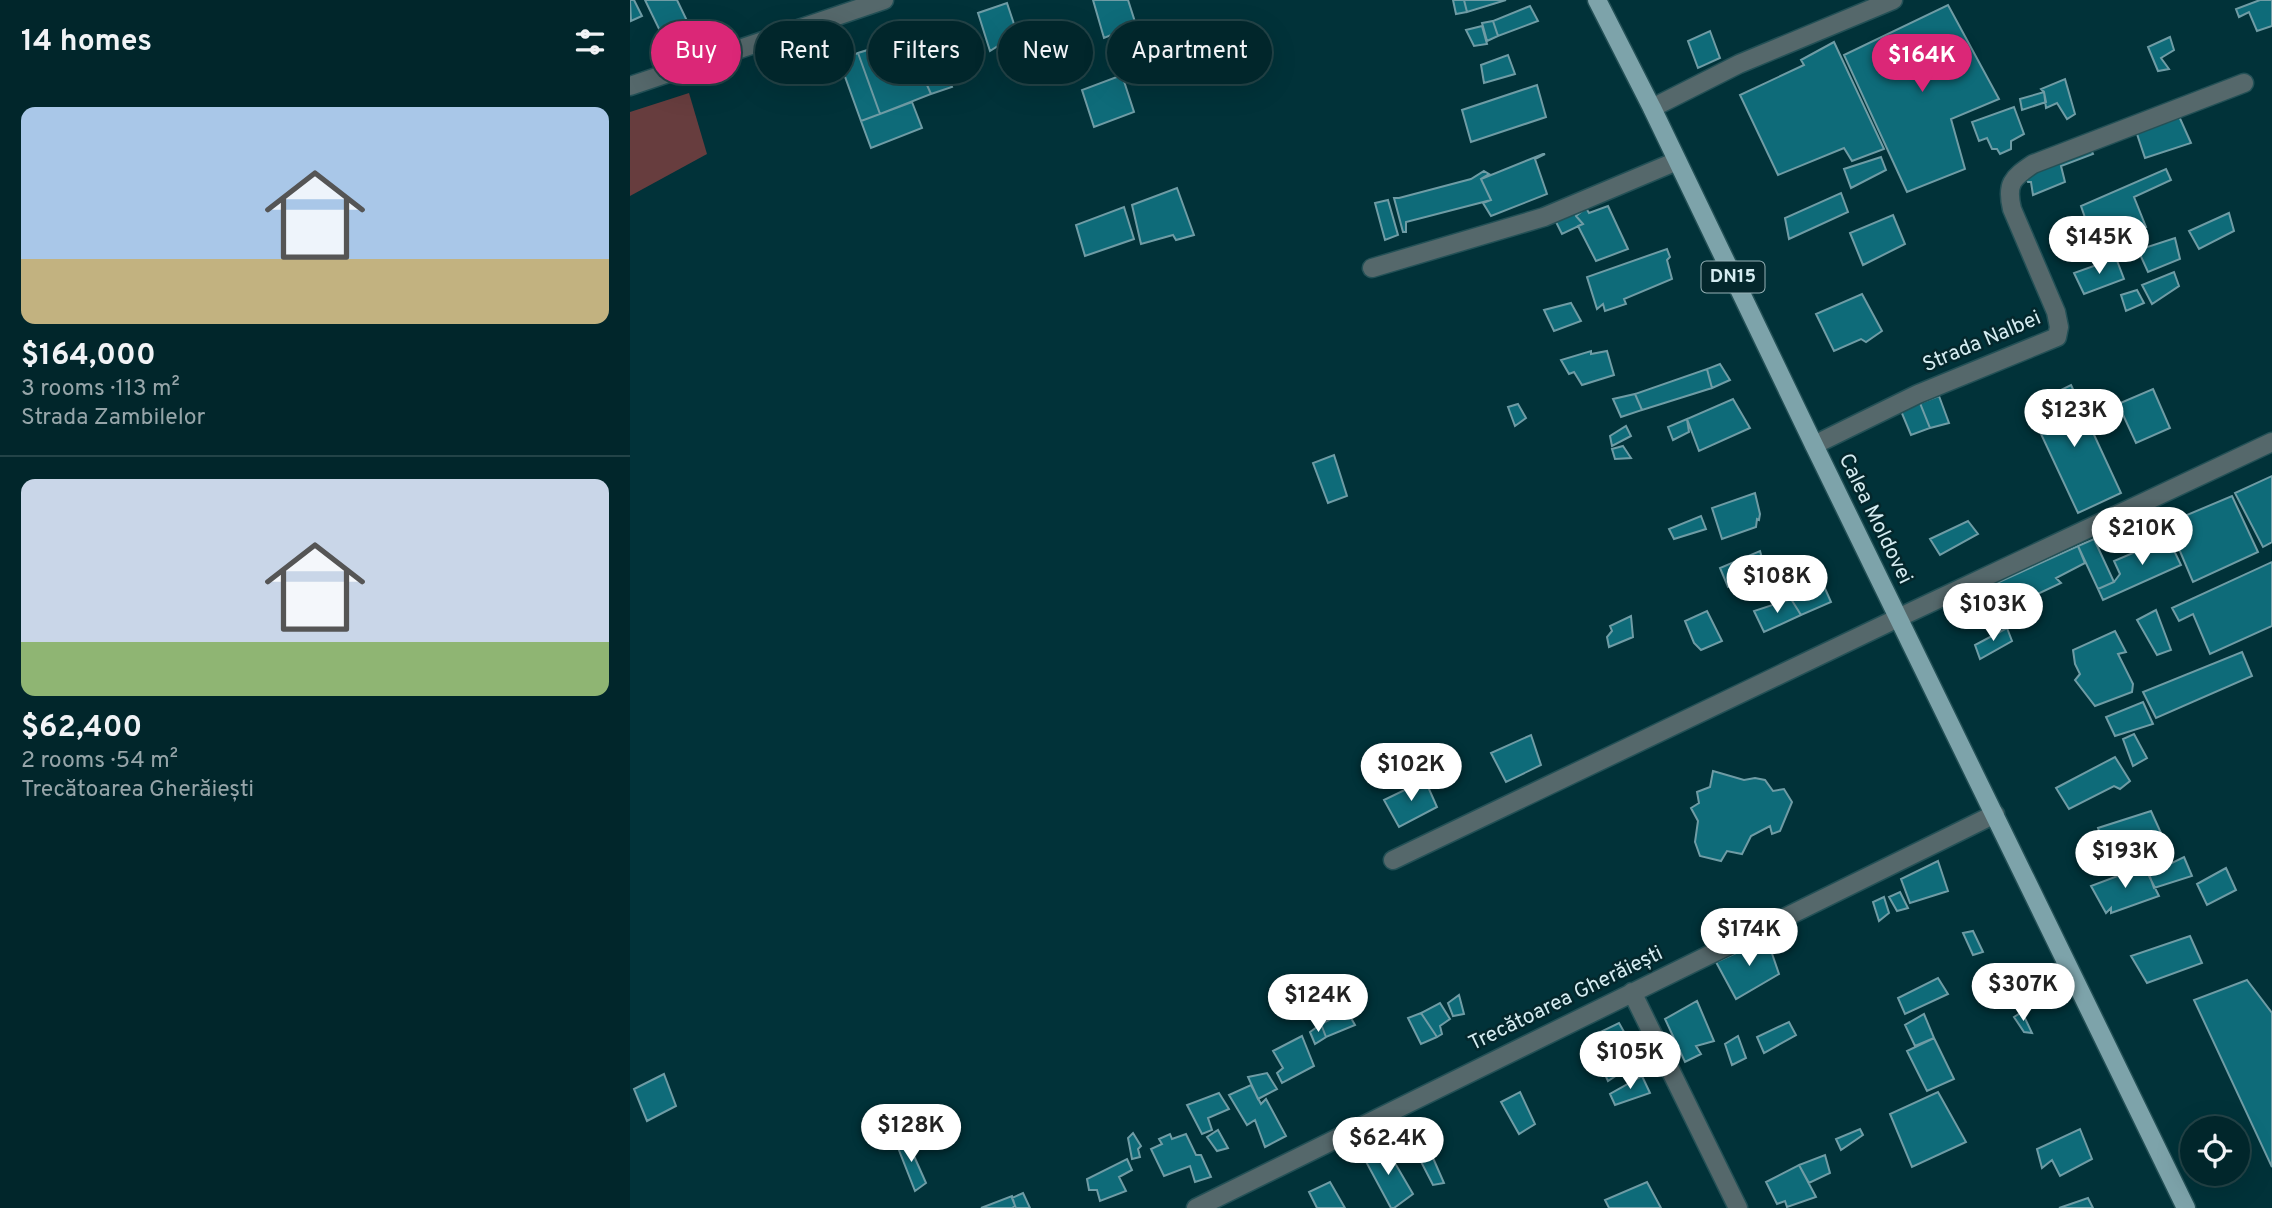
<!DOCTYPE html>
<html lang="en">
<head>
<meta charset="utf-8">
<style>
  body { margin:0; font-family:Overpass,sans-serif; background:#0b2e33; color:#f1f3f6; height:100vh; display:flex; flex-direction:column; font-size:26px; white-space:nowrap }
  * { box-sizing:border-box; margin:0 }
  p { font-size:23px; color:#96a5a9 }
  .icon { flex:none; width:38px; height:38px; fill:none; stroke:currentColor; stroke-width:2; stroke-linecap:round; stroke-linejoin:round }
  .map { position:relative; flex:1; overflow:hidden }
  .side { display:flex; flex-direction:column; background:#01262b; width:630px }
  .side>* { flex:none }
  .top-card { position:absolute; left:21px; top:21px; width:665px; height:63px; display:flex; gap:14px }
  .tools { position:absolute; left:1550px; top:1116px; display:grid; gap:14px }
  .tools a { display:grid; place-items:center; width:70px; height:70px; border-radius:50%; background:#01262b; box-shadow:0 7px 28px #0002,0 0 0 2px #234347; font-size:35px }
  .price { position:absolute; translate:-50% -60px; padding:0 16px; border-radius:24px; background:#fff; color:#222; font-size:23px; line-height:46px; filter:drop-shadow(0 2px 4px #0008) }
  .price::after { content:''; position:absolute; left:50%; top:42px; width:21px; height:16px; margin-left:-10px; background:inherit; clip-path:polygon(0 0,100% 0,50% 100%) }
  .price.selected { background:#db2777; color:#fff }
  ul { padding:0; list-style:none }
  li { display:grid; align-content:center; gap:14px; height:371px; padding:0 21px }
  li+li { border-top:2px solid #234347 }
  li span { display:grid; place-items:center; height:217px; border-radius:14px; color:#555 }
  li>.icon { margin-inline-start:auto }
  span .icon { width:126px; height:126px; fill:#fffc; stroke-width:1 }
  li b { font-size:30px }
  h2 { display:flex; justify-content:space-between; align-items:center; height:84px; padding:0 21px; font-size:30px }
  .chip { padding:0 24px; border-radius:32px; background:#01262b; box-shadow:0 7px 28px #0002,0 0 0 2px #234347; font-size:24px; line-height:63px }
  .chip.selected { background:#db2777; color:#fff }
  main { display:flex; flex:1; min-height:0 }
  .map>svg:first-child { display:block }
  .green { fill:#673d3e }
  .building { fill:#0e6b79; stroke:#6f9ca5; stroke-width:2 }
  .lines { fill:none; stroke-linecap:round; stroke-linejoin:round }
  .minor-casing { stroke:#235056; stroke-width:21 }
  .major-casing { stroke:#235056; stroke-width:21 }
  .minor { stroke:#55686b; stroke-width:18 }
  .major { stroke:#7da3aa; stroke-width:18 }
  .labels { text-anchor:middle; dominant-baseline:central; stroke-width:5; stroke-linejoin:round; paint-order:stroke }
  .shield { fill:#04272c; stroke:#96b1b6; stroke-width:2 }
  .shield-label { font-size:19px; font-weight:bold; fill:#d5ecf1 }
  .street-label { font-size:21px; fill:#d5ecf1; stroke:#04272c }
</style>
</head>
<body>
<main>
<section class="side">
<h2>14 homes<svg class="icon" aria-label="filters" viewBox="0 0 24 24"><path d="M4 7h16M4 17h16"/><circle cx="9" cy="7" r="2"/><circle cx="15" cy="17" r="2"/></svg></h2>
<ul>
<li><span style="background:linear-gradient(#a9c7e8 70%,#c2b280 0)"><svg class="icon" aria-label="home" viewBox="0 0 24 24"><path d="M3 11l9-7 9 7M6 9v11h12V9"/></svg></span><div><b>$164,000</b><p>3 rooms · 113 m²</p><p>Strada Zambilelor</p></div></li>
<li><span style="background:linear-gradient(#c9d6e8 75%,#8fb573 0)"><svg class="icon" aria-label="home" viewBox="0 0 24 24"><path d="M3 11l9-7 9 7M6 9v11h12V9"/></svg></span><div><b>$62,400</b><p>2 rooms · 54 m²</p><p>Trecătoarea Gherăiești</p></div></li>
</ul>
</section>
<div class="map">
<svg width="1642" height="1208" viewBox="0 0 1642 1208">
  <rect width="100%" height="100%" fill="#013239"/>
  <path class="green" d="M 59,93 L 77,154 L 0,196 L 0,112 Z"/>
  <path class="building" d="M 0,0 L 4,0 L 12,16 L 1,21 Z
    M 15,0 L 47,0 L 59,25 L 32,35 Z
    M 463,0 L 498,0 L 506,25 L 474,38 Z
    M 823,0 L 834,0 L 837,12 L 826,14 Z
    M 834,0 L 876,0 L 837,12 Z
    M 1630,0 L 1642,0 L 1642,26 L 1627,31 L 1619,12 L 1609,17 L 1606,9 Z
    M 377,3 L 387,33 L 392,30 L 400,52 L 370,61 L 368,46 L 360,51 L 348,13 Z
    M 1318,5 L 1369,99 L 1321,119 L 1335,169 L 1277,192 L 1214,55 Z
    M 900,6 L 908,21 L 868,36 L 863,21 Z
    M 863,21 L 868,36 L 857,41 L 852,23 Z
    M 411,25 L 421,55 L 410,57 L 400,30 Z
    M 852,26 L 857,44 L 844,46 L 836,30 Z
    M 297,28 L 322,87 L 301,94 L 276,38 Z
    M 1080,31 L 1090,58 L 1068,68 L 1058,41 Z
    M 1540,37 L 1544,50 L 1531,58 L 1539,69 L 1528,71 L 1518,47 Z
    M 276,38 L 301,94 L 250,114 L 228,53 Z
    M 1204,42 L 1254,149 L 1222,161 L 1214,148 L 1148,175 L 1110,95 L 1174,65 L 1171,60 Z
    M 228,53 L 250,114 L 231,121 L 209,60 Z
    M 878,55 L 885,74 L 854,83 L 851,65 Z
    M 492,75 L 504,112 L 464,127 L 452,90 Z
    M 1435,79 L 1445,114 L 1437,119 L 1427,103 L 1416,108 L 1414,92 L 1411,89 Z
    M 907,85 L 916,117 L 841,142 L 832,110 Z
    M 1414,92 L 1416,102 L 1392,110 L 1390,99 Z
    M 282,102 L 292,128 L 241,148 L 231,121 Z
    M 1384,107 L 1394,134 L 1381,141 L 1381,149 L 1370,154 L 1367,149 L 1362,149 L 1357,138 L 1349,141 L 1342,122 Z
    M 1548,114 L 1561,143 L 1515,158 L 1506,131 Z
    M 1458,143 L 1463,154 L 1431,166 L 1435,182 L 1403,195 L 1401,182 L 1398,182 L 1391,173 Z
    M 913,154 L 915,154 L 905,159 L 917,194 L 861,216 L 853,203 L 861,200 L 851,179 Z
    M 1251,157 L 1256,170 L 1221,188 L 1214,169 Z
    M 1536,169 L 1541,180 L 1504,197 L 1516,227 L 1463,241 L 1451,206 Z
    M 854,171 L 859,174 L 851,179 L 861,200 L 776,222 L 776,232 L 773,232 L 764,198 L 769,198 L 841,179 Z
    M 547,188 L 564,235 L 546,240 L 543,235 L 511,244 L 502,205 Z
    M 1211,193 L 1218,212 L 1159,239 L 1155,218 Z
    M 758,200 L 768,235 L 755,240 L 745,203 Z
    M 978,206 L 998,249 L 966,261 L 948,226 L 953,224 L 946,216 L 956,208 L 959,213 Z
    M 494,207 L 504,239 L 455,256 L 446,225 Z
    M 946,207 L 946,216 L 953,224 L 932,234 L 924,218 Z
    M 1599,213 L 1604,231 L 1569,249 L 1559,231 Z
    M 1263,215 L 1275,244 L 1233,265 L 1220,233 Z
    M 1545,238 L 1550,259 L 1518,272 L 1508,250 Z
    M 1037,249 L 1040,257 L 1037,260 L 1042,279 L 994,299 L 996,304 L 975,311 L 973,304 L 967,309 L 957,277 Z
    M 1486,258 L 1494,279 L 1454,294 L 1444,273 Z
    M 1544,272 L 1549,286 L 1522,304 L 1512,285 Z
    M 1507,290 L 1514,303 L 1496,311 L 1491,295 Z
    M 1232,294 L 1252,331 L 1236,342 L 1231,339 L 1204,351 L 1186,314 Z
    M 941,303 L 951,321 L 924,331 L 914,310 Z
    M 961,351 L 961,354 L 977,351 L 984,375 L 952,385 L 944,372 L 939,374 L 931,360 Z
    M 1090,364 L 1100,380 L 1082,388 L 1077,369 Z
    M 1077,369 L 1082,388 L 1012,410 L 1005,394 Z
    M 1441,385 L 1491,493 L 1448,513 L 1398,406 Z
    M 1523,389 L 1540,428 L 1506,443 L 1488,404 Z
    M 1005,394 L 1012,410 L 991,417 L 983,399 Z
    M 1309,396 L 1319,423 L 1300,428 L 1290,403 Z
    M 1103,399 L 1120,428 L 1069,451 L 1057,419 Z
    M 1290,403 L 1300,428 L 1281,435 L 1271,411 Z
    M 888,404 L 896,418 L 885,426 L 878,407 Z
    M 1057,419 L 1059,432 L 1043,440 L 1038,427 Z
    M 996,426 L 1001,436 L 982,446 L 980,436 Z
    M 993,446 L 1001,458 L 985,459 L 982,449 Z
    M 704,455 L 717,496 L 698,503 L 683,463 Z
    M 1642,476 L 1642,542 L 1633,547 L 1605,493 Z
    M 1125,493 L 1130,514 L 1129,520 L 1127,519 L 1126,527 L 1092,539 L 1082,508 Z
    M 1602,496 L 1628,552 L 1563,582 L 1538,523 Z
    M 1071,516 L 1076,529 L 1044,539 L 1039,529 Z
    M 1338,521 L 1348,534 L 1310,555 L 1300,539 Z
    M 1538,538 L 1551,565 L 1473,600 L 1468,589 L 1484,582 L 1490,574 L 1484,561 Z
    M 1464,539 L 1484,582 L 1468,589 L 1448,546 Z
    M 1448,546 L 1455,563 L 1426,578 L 1431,583 L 1335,628 L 1325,602 Z
    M 1130,551 L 1135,569 L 1098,587 L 1090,568 Z
    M 1642,562 L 1642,626 L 1580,654 L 1563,614 L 1549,621 L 1542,608 Z
    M 1193,584 L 1201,602 L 1171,615 L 1161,599 Z
    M 1161,599 L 1171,615 L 1134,632 L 1124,611 Z
    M 1526,610 L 1541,650 L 1527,655 L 1507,620 Z
    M 1077,611 L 1092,641 L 1071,650 L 1064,643 L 1055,621 Z
    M 1001,616 L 1003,637 L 979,647 L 977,637 L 982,631 L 980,626 Z
    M 1377,628 L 1382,641 L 1350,659 L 1345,645 Z
    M 1485,631 L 1496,652 L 1488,654 L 1503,684 L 1502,692 L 1465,706 L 1445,680 L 1450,674 L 1445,664 L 1443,650 Z
    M 1612,652 L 1622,676 L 1526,718 L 1513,692 Z
    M 1513,702 L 1523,724 L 1485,736 L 1476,717 Z
    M 1504,734 L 1517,758 L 1503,766 L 1493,739 Z
    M 901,735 L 911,765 L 876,782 L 861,753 Z
    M 1485,757 L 1500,781 L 1490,789 L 1484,786 L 1439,809 L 1426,788 Z
    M 1083,771 L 1114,780 L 1125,778 L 1135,780 L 1143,791 L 1154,789 L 1162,802 L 1150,831 L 1142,834 L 1140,826 L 1121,836 L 1112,854 L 1097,851 L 1091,861 L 1070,856 L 1065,842 L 1068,821 L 1061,808 L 1069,803 L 1067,792 L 1080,787 Z
    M 795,780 L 807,807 L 769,827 L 754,800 Z
    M 1521,811 L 1531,833 L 1515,840 L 1520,851 L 1480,863 L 1468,828 Z
    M 1554,857 L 1562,876 L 1524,888 L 1519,874 Z
    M 1308,861 L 1318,891 L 1280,903 L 1271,879 Z
    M 1514,866 L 1529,896 L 1481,913 L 1481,908 L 1476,913 L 1461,886 Z
    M 1596,868 L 1606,890 L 1577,905 L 1567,884 Z
    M 1270,892 L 1278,908 L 1267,911 L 1259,897 Z
    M 1254,897 L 1259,913 L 1249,921 L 1243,902 Z
    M 1343,931 L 1353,952 L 1343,955 L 1333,933 Z
    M 1560,936 L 1572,963 L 1517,983 L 1501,956 Z
    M 1137,939 L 1149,974 L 1106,999 L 1086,962 Z
    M 1308,978 L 1318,994 L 1275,1014 L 1268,998 Z
    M 1617,980 L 1642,1013 L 1642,1167 L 1564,1000 Z
    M 829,995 L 834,1014 L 823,1016 L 818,1003 Z
    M 1067,1001 L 1084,1041 L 1066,1046 L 1071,1054 L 1055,1062 L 1035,1019 Z
    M 810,1003 L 820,1019 L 810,1026 L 812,1034 L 807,1037 L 791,1013 Z
    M 717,1011 L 725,1025 L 696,1037 L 691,1024 Z
    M 1392,1012 L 1402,1033 L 1394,1032 L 1384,1017 Z
    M 791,1013 L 807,1037 L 791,1044 L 778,1018 Z
    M 1294,1014 L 1304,1038 L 1285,1046 L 1275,1025 Z
    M 1159,1022 L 1166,1035 L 1134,1053 L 1127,1037 Z
    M 989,1023 L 1010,1060 L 978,1081 L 958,1038 Z
    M 691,1024 L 696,1037 L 685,1044 L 680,1032 Z
    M 672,1036 L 684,1066 L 652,1083 L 647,1073 L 653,1068 L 643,1051 Z
    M 1108,1036 L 1116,1058 L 1102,1065 L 1095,1044 Z
    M 1304,1038 L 1324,1079 L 1297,1091 L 1277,1051 Z
    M 637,1073 L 647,1089 L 628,1099 L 618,1077 Z
    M 34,1074 L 46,1106 L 17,1121 L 4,1089 Z
    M 1012,1076 L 1020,1093 L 985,1105 L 980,1094 Z
    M 621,1085 L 631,1104 L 636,1099 L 656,1136 L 635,1147 L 625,1120 L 617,1125 L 599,1095 Z
    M 890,1092 L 905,1124 L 889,1134 L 871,1102 Z
    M 1308,1092 L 1336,1142 L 1282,1167 L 1260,1114 Z
    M 589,1093 L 599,1109 L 578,1118 L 582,1130 L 572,1134 L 557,1105 Z
    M 1230,1129 L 1233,1135 L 1211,1150 L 1206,1139 Z
    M 1450,1129 L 1462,1159 L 1430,1176 L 1422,1160 L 1412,1168 L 1407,1149 Z
    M 588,1130 L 598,1148 L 587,1151 L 577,1137 Z
    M 503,1133 L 511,1146 L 508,1149 L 510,1157 L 502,1159 L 498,1138 Z
    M 540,1134 L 542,1139 L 556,1134 L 566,1155 L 571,1155 L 581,1177 L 565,1182 L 560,1166 L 534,1176 L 521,1149 L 532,1144 L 529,1139 Z
    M 276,1138 L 296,1183 L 285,1191 L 265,1140 Z
    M 796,1142 L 814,1183 L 803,1185 L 785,1150 Z
    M 755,1146 L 783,1194 L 764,1208 L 761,1208 L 733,1156 Z
    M 1195,1155 L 1200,1173 L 1179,1183 L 1169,1165 Z
    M 497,1159 L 502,1170 L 489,1177 L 496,1191 L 470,1201 L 467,1190 L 459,1190 L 457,1179 Z
    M 1169,1165 L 1186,1197 L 1157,1207 L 1155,1201 L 1147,1204 L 1136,1182 Z
    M 700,1182 L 715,1208 L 687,1208 L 679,1192 Z
    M 1017,1182 L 1031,1208 L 979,1208 L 975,1200 Z
    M 393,1193 L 400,1208 L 386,1208 L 382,1198 Z
    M 382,1196 L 385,1206 L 382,1208 L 351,1208 Z
    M 1458,1198 L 1463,1208 L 1429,1208 Z"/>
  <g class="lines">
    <defs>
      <path id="minor" d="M 0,86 L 254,0
        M 1022,108 L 1109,64 L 1263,0
        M 742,268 L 914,217 L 1047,161
        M 1184,445 L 1288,394 L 1427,337 L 1429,327 L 1426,312 L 1382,209 C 1376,184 1382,178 1403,164 L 1614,83
        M 763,860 L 1268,618 L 1642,442
        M 1002,992 L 1108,1208
        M 566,1208 L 1365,814"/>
      <path id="major" d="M 967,0 L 1022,108 L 1184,445 L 1556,1208"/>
    </defs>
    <use href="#minor" class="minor-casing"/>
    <use href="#major" class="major-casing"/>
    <use href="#minor" class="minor"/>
    <use href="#major" class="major"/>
  </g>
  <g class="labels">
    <rect class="shield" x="1071.5" y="261.5" width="63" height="31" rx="5"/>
    <g class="shield-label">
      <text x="1103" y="277">DN15</text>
    </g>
    <g class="street-label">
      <text transform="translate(1352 342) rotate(-23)">Strada Nalbei</text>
      <text transform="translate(1245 519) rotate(64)">Calea Moldovei</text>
      <text transform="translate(936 999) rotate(-26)">Trecătoarea Gherăiești</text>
    </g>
  </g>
</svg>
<div class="tools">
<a><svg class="icon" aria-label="locate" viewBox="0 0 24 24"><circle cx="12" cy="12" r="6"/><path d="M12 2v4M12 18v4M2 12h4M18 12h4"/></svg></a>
</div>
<b class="price selected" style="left:1292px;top:94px">$164K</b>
<b class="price" style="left:1469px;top:276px">$145K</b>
<b class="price" style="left:1444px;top:449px">$123K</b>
<b class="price" style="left:1512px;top:567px">$210K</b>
<b class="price" style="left:1147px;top:615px">$108K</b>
<b class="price" style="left:1363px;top:643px">$103K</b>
<b class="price" style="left:781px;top:803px">$102K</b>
<b class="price" style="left:1495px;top:890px">$193K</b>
<b class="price" style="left:1119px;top:968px">$174K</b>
<b class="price" style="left:1393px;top:1023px">$307K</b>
<b class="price" style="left:688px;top:1034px">$124K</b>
<b class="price" style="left:1000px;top:1091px">$105K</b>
<b class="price" style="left:281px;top:1164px">$128K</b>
<b class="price" style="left:758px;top:1177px">$62.4K</b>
<div class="top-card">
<a class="chip selected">Buy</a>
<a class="chip">Rent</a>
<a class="chip">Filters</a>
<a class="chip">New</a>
<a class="chip">Apartment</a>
</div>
</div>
</main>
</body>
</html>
